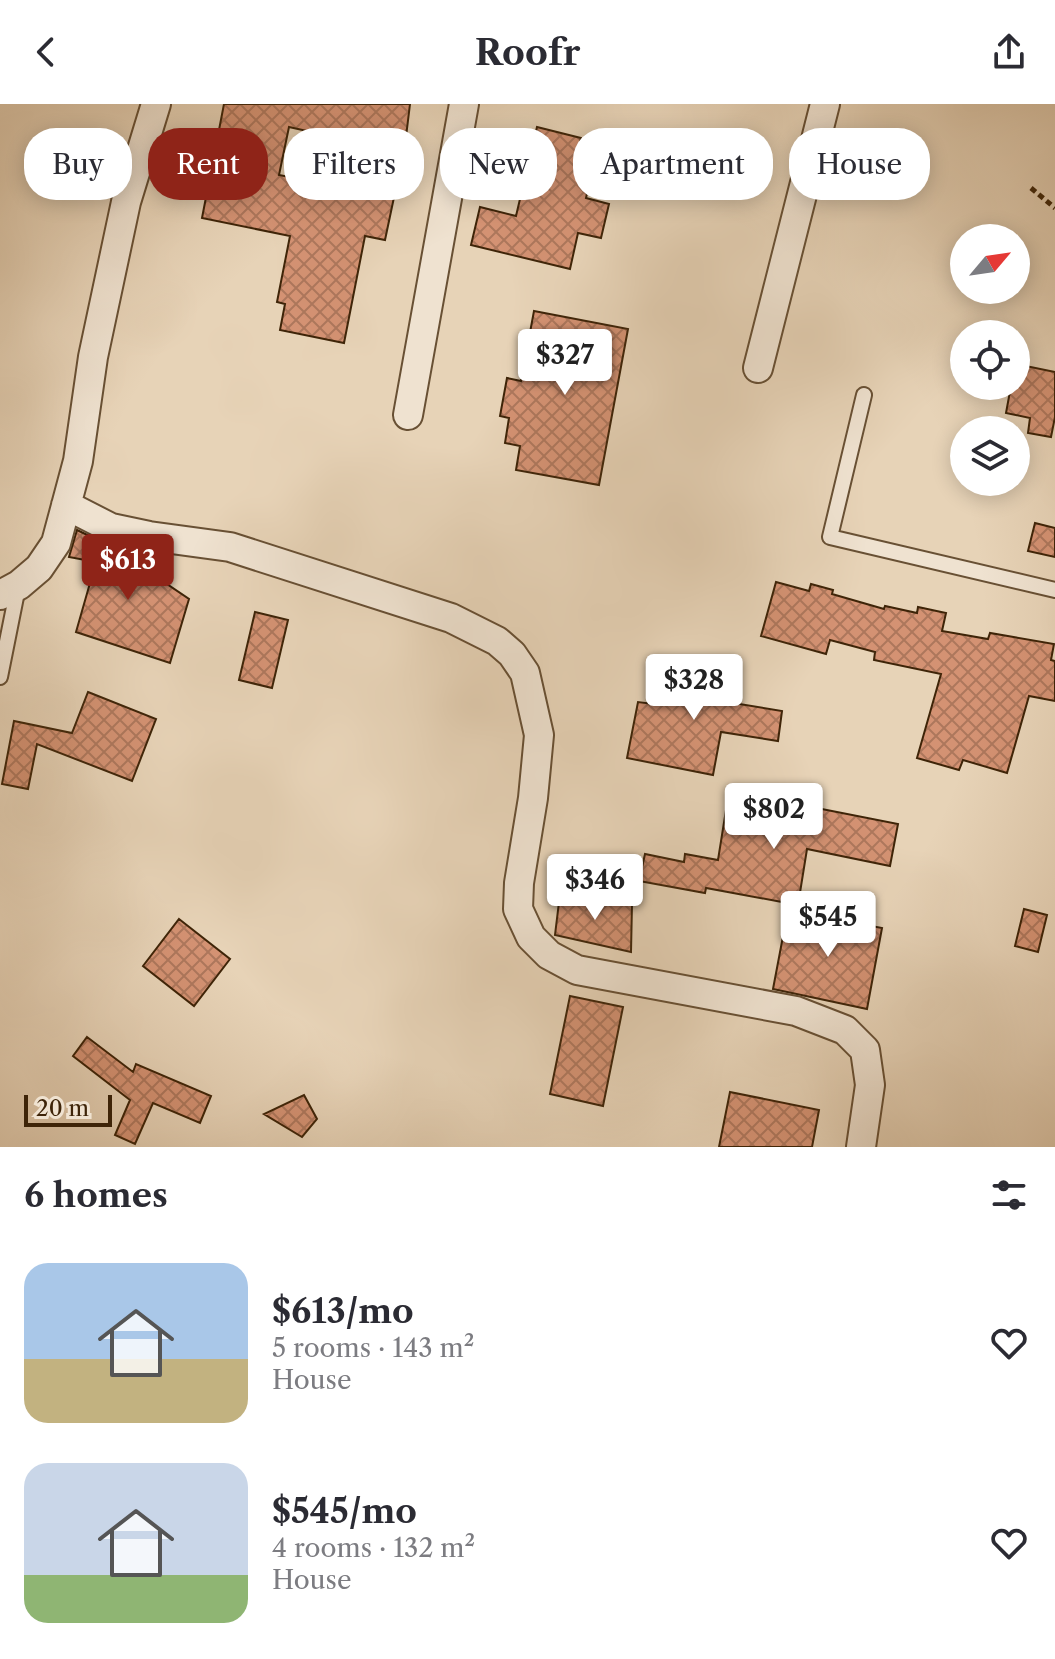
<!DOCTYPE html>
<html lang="en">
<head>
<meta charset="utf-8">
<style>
  body { margin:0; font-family:"Libre Caslon Text",serif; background:#f2f2f3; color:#2b2b33; height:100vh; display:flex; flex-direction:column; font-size:30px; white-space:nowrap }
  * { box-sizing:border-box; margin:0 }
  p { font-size:26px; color:#7c7c81 }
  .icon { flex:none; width:44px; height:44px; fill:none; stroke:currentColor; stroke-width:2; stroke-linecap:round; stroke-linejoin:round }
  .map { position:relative; height:1043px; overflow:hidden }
  .side { display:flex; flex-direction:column; background:#fff; flex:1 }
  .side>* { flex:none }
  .banner { position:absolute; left:24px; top:24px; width:1008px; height:72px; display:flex; gap:16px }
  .needle { width:52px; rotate:61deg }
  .buttons { position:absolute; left:950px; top:120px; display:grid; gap:16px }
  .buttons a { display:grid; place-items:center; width:80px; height:80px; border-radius:50%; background:#fff; box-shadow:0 4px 20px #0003; font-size:40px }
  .scale { position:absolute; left:24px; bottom:20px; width:88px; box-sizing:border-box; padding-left:8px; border:4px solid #3e2408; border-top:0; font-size:22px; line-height:28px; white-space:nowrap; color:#3e2408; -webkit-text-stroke:6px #efe2d0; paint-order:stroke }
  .price { position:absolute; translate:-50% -68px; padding:0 18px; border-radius:8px; background:#fff; color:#222; font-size:26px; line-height:52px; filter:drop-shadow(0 2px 4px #0008) }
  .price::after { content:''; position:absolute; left:50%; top:48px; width:24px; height:18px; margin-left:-12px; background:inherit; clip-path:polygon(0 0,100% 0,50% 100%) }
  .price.current { background:#8f2418; color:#fff }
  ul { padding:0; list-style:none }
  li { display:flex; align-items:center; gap:24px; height:200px; padding:0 24px }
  li span { display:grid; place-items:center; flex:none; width:224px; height:160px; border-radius:24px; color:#555 }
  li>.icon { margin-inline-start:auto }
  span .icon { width:96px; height:96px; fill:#fffc; stroke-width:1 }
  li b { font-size:34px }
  h2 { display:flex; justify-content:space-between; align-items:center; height:96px; padding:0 24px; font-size:34px }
  .tag { padding:0 28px; border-radius:32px; background:#fff; box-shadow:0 4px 20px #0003; font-size:28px; line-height:72px }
  .tag.current { background:#8f2418; color:#fff }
  header { display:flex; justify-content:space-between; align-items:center; height:104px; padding:0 24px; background:#fff; font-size:36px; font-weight:700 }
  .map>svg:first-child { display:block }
  .building { fill:url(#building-cross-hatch); stroke:#3e2408; stroke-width:2; fill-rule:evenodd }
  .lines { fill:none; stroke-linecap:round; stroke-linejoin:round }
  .service-casing { stroke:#685034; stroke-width:18 }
  .minor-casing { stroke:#685034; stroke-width:32 }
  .path { stroke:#3e2408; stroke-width:5; stroke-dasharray:6 4; stroke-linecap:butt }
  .service { stroke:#efe2d0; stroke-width:14 }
  .minor { stroke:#efe2d0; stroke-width:28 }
</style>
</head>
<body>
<header><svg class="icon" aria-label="back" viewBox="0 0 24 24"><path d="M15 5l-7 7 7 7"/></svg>Roofr<svg class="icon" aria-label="share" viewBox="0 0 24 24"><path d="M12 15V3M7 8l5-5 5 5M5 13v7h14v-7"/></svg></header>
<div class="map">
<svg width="1055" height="1043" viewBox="0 0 1055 1043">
  <defs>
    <pattern id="building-cross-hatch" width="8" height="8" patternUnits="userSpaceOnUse" patternTransform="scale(2)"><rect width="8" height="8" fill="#d49273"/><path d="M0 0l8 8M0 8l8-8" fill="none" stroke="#ad775c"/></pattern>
  </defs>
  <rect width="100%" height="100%" fill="#e7d3b7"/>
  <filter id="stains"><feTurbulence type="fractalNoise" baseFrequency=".0025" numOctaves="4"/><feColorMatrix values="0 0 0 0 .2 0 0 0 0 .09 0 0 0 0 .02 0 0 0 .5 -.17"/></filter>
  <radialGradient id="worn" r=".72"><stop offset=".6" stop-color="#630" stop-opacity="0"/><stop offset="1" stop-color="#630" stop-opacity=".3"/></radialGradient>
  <path class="building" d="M 224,0 L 410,0 L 405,41 L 385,136 L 365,132 L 344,239 L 280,226 L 285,200 L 277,198 L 290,132 L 202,114 ZM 289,23 L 334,33 L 325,80 L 279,71 Z
    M 537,23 L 581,34 L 577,50 L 595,55 L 586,94 L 609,100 L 601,134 L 578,129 L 570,165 L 471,141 L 480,103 L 516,112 Z
    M 534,207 L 628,225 L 599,381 L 516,366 L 520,342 L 505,339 L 509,314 L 500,312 L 507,274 L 521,277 Z
    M 1016,260 L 1055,268 L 1055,313 L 1051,333 L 1028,329 L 1030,314 L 1006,309 L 1011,282 L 1016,282 Z
    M 1035,419 L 1055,424 L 1055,453 L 1028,447 Z
    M 77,426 L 104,439 L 125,444 L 130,455 L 189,495 L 170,559 L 76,528 L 96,458 L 69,453 Z
    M 776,478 L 809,487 L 811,480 L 833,486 L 832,490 L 884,505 L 885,502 L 917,509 L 918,503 L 946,509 L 942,527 L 988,535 L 990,529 L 1054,540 L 1051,556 L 1055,557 L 1055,597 L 1029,592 L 1007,669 L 963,656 L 959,666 L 917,654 L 941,570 L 874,556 L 875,548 L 830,536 L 826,550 L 761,532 Z
    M 255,508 L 288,516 L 272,584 L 239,576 Z
    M 659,563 L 731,577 L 727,598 L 782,607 L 778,637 L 721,628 L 713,671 L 627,654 L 638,598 L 653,600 Z
    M 88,588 L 156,615 L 132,677 L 37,640 L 28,685 L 2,680 L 14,617 L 72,629 Z
    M 766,694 L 898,720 L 890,762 L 807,745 L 798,801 L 706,784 L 705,789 L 639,777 L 645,750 L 684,758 L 685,750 L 718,756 L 726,706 L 762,712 Z
    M 560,790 L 632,800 L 631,848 L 555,831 Z
    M 1024,805 L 1047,811 L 1038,848 L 1015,842 Z
    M 788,806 L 882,824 L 867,905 L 773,885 Z
    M 179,815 L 230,855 L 194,902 L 143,862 Z
    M 570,892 L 623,903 L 603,1002 L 550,990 Z
    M 87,933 L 133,968 L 136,960 L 211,992 L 200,1019 L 153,999 L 135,1040 L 115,1031 L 130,996 L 73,952 Z
    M 730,988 L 819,1006 L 812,1043 L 719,1043 Z
    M 304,991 L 317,1015 L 302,1033 L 264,1010 Z"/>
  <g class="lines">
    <defs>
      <path id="service" d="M 864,291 L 830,433 L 1055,486
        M 0,573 L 18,483"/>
      <path id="minor" d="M 758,264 L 825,0
        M 408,311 L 464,0
        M 66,401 L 111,424 L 149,432 L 230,443 L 451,514 L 497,537 L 512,550 L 525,569 L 539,631 L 533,694 L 519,779 L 518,805 L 531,833 L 549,851 L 577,866 L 796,907 L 845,926 L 865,946 L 870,981 L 861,1043
        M 0,491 L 19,481 L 39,464 L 56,439 L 78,357 L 93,253 L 126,98 L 156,0"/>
    </defs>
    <use href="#service" class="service-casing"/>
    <use href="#minor" class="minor-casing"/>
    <path class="path" d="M 1031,84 L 1055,104"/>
    <use href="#service" class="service"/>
    <use href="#minor" class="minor"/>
  </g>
  <rect width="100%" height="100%" filter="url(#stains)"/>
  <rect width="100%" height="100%" fill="url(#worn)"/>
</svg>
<div class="buttons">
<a><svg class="needle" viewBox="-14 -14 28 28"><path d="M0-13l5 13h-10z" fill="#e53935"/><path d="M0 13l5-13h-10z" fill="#7c7c81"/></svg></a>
<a><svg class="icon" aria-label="locate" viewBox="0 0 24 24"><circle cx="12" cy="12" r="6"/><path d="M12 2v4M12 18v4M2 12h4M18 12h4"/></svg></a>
<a><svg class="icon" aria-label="layers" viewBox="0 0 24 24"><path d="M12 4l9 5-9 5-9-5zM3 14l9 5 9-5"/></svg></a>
</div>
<div class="scale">20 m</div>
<b class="price" style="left:565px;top:293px">$327</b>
<b class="price current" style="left:128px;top:498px">$613</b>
<b class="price" style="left:694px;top:618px">$328</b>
<b class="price" style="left:774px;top:747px">$802</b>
<b class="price" style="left:595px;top:818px">$346</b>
<b class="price" style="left:828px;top:855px">$545</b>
<div class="banner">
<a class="tag">Buy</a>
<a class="tag current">Rent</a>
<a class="tag">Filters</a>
<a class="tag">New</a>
<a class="tag">Apartment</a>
<a class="tag">House</a>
</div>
</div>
<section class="side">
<h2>6 homes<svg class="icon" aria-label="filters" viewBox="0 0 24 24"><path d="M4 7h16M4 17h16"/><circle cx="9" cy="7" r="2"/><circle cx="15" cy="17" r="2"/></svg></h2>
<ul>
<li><span style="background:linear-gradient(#a9c7e8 60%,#c2b280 0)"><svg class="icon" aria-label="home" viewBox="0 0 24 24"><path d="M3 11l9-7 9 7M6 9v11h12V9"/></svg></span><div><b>$613/mo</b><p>5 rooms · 143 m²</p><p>House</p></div><svg class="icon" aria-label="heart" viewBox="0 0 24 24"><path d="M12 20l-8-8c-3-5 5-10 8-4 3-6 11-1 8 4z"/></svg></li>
<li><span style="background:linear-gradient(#c9d6e8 70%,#8fb573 0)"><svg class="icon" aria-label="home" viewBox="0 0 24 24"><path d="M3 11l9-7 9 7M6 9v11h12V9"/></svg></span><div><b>$545/mo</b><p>4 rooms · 132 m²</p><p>House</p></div><svg class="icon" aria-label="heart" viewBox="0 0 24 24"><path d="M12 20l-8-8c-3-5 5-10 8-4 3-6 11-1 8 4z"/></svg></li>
</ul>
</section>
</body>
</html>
